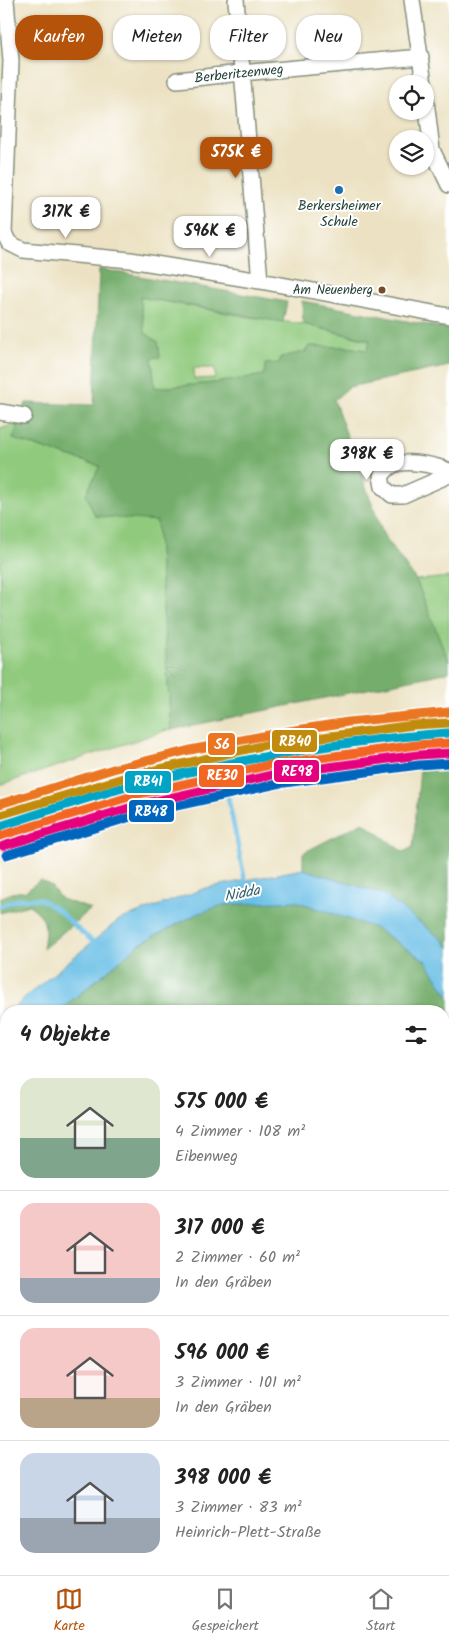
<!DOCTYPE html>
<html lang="de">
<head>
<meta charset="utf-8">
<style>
  body { margin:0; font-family:Kalam,sans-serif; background:#f6f6f6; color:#222; height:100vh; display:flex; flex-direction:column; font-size:19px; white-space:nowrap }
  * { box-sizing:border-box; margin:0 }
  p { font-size:16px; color:#767676 }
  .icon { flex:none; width:28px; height:28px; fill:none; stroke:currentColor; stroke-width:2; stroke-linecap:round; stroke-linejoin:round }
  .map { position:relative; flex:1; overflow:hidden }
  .details { position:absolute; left:0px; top:1005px; width:450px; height:570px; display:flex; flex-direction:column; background:#fff; border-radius:20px 20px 0 0; box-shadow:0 1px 4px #0004 }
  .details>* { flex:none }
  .hud { position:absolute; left:15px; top:15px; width:420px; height:45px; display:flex; gap:10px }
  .tools { position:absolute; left:389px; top:75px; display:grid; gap:10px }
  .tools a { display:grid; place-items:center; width:45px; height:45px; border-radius:50%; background:#fff; box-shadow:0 1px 4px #0004; font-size:25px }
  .price { position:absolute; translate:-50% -42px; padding:0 11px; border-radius:10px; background:#fff; color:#222; font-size:16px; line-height:32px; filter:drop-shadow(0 1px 2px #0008) }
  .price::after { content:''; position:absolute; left:50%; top:30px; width:15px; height:11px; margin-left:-8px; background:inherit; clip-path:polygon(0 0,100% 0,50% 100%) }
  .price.current { background:#b45309; color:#fff }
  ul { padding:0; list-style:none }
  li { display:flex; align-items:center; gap:15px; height:125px; padding:0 20px }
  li+li { border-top:1px solid #e0e0e0 }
  li span { display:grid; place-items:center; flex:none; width:140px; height:100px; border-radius:15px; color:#555 }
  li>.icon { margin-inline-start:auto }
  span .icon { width:60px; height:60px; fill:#fffc; stroke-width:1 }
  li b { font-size:21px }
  h2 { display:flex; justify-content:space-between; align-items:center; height:60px; padding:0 20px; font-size:21px }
  .chip { padding:0 18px; border-radius:20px; background:#fff; box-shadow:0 1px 4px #0004; font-size:18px; line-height:45px }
  .chip.current { background:#b45309; color:#fff }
  .tabs { display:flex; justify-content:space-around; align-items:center; height:70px; border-top:1px solid #e0e0e0; background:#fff; font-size:14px; color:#767676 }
  .tabs a { display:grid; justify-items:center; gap:2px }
  .tabs .current { color:#b45309 }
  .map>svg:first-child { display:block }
  .green { fill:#90ca7d; stroke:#588458; fill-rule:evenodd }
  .forest { fill:#74ae6c; stroke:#4a7650 }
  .water { fill:#6abfe6; stroke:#447e8d }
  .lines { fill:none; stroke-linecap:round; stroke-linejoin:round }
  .stream { stroke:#6abfe6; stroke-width:4.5 }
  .minor-casing { stroke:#86907c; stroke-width:18 }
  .minor { stroke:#fff; stroke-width:15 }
  .rail-1-casing { stroke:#fff; stroke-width:12 }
  .rail-2-casing { stroke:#fff; stroke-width:12 }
  .rail-3-casing { stroke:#fff; stroke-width:12 }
  .rail-4-casing { stroke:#fff; stroke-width:12 }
  .rail-5-casing { stroke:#fff; stroke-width:12 }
  .rail-6-casing { stroke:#fff; stroke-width:12 }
  .rail-1 { stroke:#ea7622; stroke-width:9 }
  .rail-2 { stroke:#f26522; stroke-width:9 }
  .rail-3 { stroke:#e5007d; stroke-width:9 }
  .rail-4 { stroke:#02a4c6; stroke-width:9 }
  .rail-5 { stroke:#0065bd; stroke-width:9 }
  .rail-6 { stroke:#c18c0d; stroke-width:9 }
  .poi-dot { fill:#1f6fb2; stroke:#fff; stroke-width:2 }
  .bus-dot { fill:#7a4b2a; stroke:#fff; stroke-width:2 }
  .labels { text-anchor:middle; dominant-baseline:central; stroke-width:4; stroke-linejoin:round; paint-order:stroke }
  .bus-label { font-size:13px; fill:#1f3d34; stroke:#fff; text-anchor:end }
  .street-label { font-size:14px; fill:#1f3d34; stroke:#fff }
  .poi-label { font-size:14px; fill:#1f3d34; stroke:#fff }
  .water-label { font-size:15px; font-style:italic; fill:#366469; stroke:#fff }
  .line-badge { stroke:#fff; stroke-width:2 }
  .badge-label { font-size:14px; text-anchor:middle; font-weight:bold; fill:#fff }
</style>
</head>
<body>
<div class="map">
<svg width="449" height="1575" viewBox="0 0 449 1575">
  <rect width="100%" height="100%" fill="#fff"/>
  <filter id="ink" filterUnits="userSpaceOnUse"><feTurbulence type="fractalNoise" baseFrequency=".02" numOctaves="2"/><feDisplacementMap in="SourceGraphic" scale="10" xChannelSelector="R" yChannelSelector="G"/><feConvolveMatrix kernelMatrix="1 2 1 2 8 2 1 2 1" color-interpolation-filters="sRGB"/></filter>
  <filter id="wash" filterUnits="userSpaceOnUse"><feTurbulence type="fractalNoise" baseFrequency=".0096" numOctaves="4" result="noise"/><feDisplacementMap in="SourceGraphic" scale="20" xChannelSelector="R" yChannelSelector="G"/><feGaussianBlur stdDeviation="1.12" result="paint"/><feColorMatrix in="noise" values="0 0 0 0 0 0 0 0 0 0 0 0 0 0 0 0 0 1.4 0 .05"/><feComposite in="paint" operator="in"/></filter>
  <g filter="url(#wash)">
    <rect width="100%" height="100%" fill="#ece2c3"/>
    <path class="green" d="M 139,297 L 249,317 L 303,324 L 370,341 L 367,350 L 346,347 L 309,346 L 305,352 L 281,357 L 279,363 L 264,375 L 214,383 L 154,388 L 152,357 L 160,356 L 158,342 L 145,333 ZM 194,368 L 215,368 L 215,378 L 194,379 Z
      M 18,423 L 13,439 L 100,466 L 86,494 L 95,516 L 157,520 L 171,730 L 167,730 L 0,785 L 0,560 L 2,560 L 0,550 L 0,429 Z
      M 449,577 L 449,662 L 416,580 Z"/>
    <path class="forest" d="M 99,269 L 287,302 L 283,322 L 140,297 L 145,333 L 158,342 L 160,357 L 152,358 L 155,388 L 214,383 L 264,375 L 265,364 L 279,363 L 281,357 L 305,352 L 309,346 L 346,347 L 367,350 L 370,340 L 303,324 L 302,301 L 449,329 L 449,366 L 349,387 L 334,400 L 383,534 L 416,580 L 449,662 L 449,672 L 171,730 L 157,521 L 95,516 L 86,494 L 100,466 L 13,439 L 26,403 L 94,405 Z
      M 449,767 L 449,948 L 444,941 L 383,894 L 303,869 L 303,853 L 363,822 L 403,852 L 413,847 L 420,769 Z
      M 40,880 L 50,885 L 61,899 L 91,909 L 43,949 C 46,927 48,918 29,905 L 0,913 L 0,898 L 11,893 L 26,891 Z
      M 296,901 L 375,928 L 426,961 L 449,997 L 449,1160 L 444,1157 L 444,1011 L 59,1011 L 141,943 L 197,914 L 223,905 Z
      M 6,1067 L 6,1110 L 0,1113 L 0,1074 Z"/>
    <path class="water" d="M 303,869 L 383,894 L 444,941 L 449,948 L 449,997 L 426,961 L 375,928 L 296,901 L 223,905 L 197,914 L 141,943 L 59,1011 L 11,1011 L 29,994 L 119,920 L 206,888 Z
      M 6,1016 L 6,1067 L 0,1074 L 0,1022 Z"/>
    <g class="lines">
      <path class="stream" d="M 226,787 L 246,886
        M 0,906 L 18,899 L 40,899 L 59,911 L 79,930 L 96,944"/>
    </g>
  </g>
  <g filter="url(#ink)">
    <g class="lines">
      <defs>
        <path id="minor" d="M 6,0 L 11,61 L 4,233 L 9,243 L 23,250 L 130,260 L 260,281 L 449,316
          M 236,0 L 260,281
          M 412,0 L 424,84
          M 177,80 L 241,73 L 421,57
          M 425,92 L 432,150 L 449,185
          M 0,412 L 24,416
          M 449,471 C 436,465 402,458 390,467 C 387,469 384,473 381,476 L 383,487 L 392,495 L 403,495 L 449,475"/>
      </defs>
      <use href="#minor" class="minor-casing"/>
      <use href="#minor" class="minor"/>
      <defs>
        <path id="rail-1" d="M 0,804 L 113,769 L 190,750 L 283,732 L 348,722 L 449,712"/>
        <path id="rail-2" d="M 0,836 L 139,794 L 274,764 L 417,745 L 449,743"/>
        <path id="rail-3" d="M 3,846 L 142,804 L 276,774 L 418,755 L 449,753"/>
        <path id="rail-4" d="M 0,826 C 46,812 92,795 138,784 C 240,759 344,740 448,733"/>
        <path id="rail-5" d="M 6,855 L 144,813 L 277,784 L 419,765 L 449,763"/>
        <path id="rail-6" d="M 0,815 L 133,775 L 270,744 L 414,725 L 448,723"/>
      </defs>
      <use href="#rail-1" class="rail-1-casing"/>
      <use href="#rail-2" class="rail-2-casing"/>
      <use href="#rail-3" class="rail-3-casing"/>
      <use href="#rail-4" class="rail-4-casing"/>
      <use href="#rail-5" class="rail-5-casing"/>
      <use href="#rail-6" class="rail-6-casing"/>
      <use href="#rail-1" class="rail-1"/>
      <use href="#rail-2" class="rail-2"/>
      <use href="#rail-3" class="rail-3"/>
      <use href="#rail-4" class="rail-4"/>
      <use href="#rail-5" class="rail-5"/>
      <use href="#rail-6" class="rail-6"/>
    </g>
  </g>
  <circle class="poi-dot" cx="339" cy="190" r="5"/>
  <circle class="bus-dot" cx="382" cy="290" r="4.5"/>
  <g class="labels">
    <g class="bus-label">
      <text x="373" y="290">Am Neuenberg</text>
    </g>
    <g class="street-label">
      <text transform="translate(239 74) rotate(-6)">Berberitzenweg</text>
    </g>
    <g class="poi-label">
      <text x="339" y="206">Berkersheimer<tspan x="339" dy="16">Schule</tspan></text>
    </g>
    <g class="water-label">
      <text transform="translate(242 894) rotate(-11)">Nidda</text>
    </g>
  </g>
  <g class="line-badge">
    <rect x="271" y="729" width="47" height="24" rx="5" fill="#c18c0d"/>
    <rect x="207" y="732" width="29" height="24" rx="5" fill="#ea7622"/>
    <rect x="273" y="759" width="47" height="24" rx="5" fill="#e5007d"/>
    <rect x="198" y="764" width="47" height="24" rx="5" fill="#f26522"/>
    <rect x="124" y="770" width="48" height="24" rx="5" fill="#02a4c6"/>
    <rect x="128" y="799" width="47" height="24" rx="5" fill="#0065bd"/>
  </g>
  <g class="badge-label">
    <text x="295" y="746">RB40</text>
    <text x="222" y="749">S6</text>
    <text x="297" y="776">RE98</text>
    <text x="222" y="780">RE30</text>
    <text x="148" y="786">RB41</text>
    <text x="151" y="816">RB48</text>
  </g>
</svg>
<div class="tools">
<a><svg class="icon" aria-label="locate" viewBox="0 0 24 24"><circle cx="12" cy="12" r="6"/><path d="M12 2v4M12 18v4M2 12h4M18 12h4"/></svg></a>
<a><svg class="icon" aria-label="layers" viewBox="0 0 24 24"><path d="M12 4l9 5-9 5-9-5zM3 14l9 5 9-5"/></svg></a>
</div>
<b class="price current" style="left:236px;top:179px">575K €</b>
<b class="price" style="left:66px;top:239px">317K €</b>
<b class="price" style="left:210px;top:258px">596K €</b>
<b class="price" style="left:367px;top:481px">398K €</b>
<div class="hud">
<a class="chip current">Kaufen</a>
<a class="chip">Mieten</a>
<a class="chip">Filter</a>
<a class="chip">Neu</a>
</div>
<section class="details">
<h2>4 Objekte<svg class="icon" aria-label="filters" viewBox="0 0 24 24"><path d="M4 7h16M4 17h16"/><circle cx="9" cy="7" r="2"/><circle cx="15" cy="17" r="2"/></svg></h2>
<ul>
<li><span style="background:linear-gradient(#dfe7d0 60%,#7fa58c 0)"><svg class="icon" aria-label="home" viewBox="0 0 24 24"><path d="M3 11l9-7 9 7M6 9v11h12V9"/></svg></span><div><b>575 000 €</b><p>4 Zimmer · 108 m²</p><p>Eibenweg</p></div></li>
<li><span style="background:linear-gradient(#f6c9c9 75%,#9aa5b1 0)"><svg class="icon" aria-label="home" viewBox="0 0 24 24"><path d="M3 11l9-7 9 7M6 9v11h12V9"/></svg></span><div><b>317 000 €</b><p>2 Zimmer · 60 m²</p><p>In den Gräben</p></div></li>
<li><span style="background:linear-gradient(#f6c9c9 70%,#b9a48a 0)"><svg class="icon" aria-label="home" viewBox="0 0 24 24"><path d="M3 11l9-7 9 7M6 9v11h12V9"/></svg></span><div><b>596 000 €</b><p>3 Zimmer · 101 m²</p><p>In den Gräben</p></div></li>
<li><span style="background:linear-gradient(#c9d6e8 65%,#9aa5b1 0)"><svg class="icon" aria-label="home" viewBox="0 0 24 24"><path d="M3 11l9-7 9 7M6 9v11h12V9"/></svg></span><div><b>398 000 €</b><p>3 Zimmer · 83 m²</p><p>Heinrich-Plett-Straße</p></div></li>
</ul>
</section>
</div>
<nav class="tabs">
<a class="current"><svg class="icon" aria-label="map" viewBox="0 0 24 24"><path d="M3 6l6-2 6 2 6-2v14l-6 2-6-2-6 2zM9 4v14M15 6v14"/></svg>Karte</a>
<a><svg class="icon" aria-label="saved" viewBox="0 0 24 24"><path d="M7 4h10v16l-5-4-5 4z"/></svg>Gespeichert</a>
<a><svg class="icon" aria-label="home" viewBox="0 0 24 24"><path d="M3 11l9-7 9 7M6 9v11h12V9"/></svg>Start</a>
</nav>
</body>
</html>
